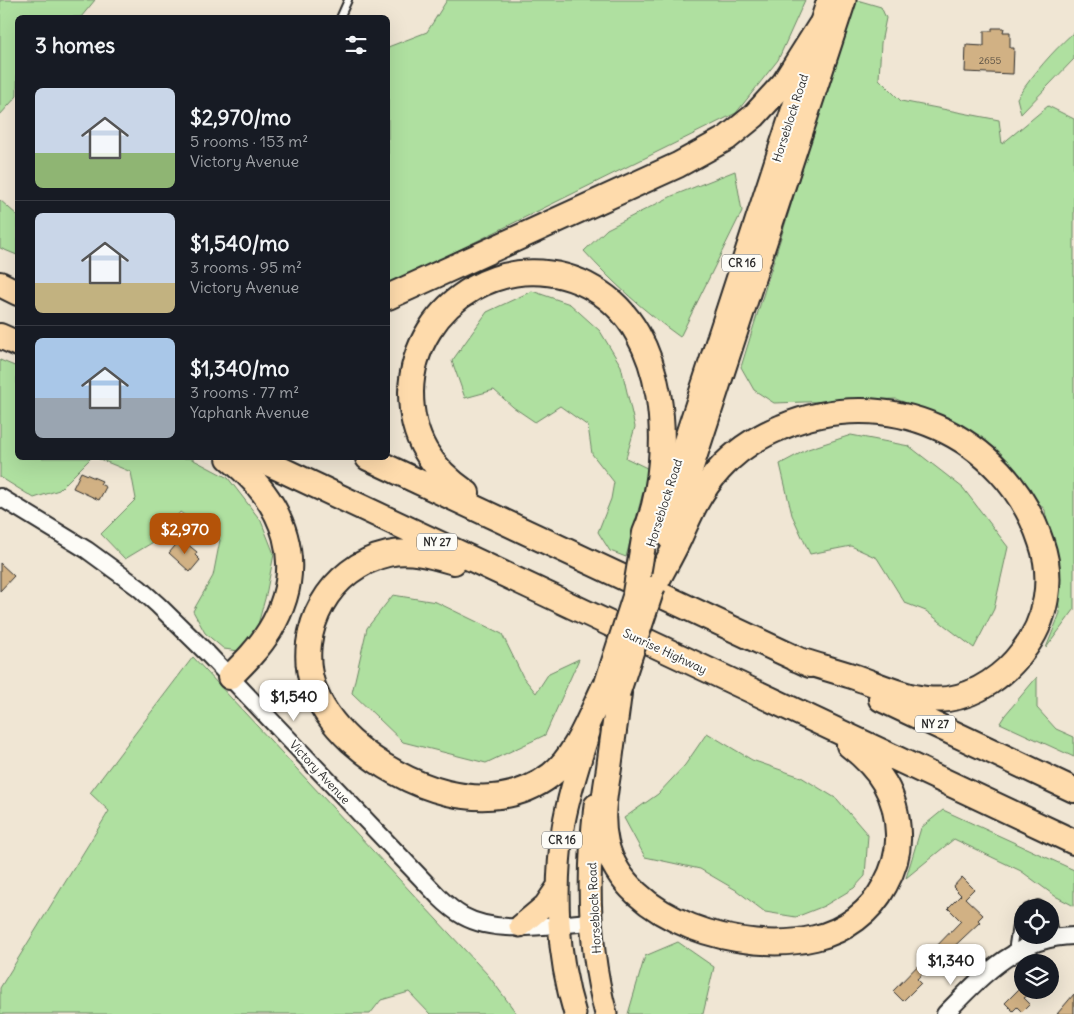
<!DOCTYPE html>
<html lang="en">
<head>
<meta charset="utf-8">
<style>
  body { margin:0; font-family:Delius,sans-serif; background:#20242c; color:#f1f3f6; height:100vh; display:flex; flex-direction:column; font-size:19px; white-space:nowrap }
  * { box-sizing:border-box; margin:0 }
  p { font-size:16px; color:#9ea1a6 }
  .icon { flex:none; width:28px; height:28px; fill:none; stroke:currentColor; stroke-width:2; stroke-linecap:round; stroke-linejoin:round }
  .map { position:relative; flex:1; overflow:hidden }
  .panel { position:absolute; left:15px; top:15px; width:375px; height:445px; display:flex; flex-direction:column; background:#171b24; border-radius:8px; box-shadow:0 5px 20px #0002 }
  .panel>* { flex:none }
  .tools { position:absolute; left:1014px; top:899px; display:grid; gap:10px }
  .tools a { display:grid; place-items:center; width:45px; height:45px; border-radius:50%; background:#171b24; box-shadow:0 5px 20px #0002; font-size:25px }
  .price { position:absolute; translate:-50% -42px; padding:0 11px; border-radius:10px; background:#fff; color:#222; font-size:16px; line-height:32px; filter:drop-shadow(0 1px 2px #0008) }
  .price::after { content:''; position:absolute; left:50%; top:30px; width:15px; height:11px; margin-left:-8px; background:inherit; clip-path:polygon(0 0,100% 0,50% 100%) }
  .price.active { background:#b45309; color:#fff }
  ul { padding:0; list-style:none }
  li { display:flex; align-items:center; gap:15px; height:125px; padding:0 20px }
  li+li { border-top:1px solid #363941 }
  li span { display:grid; place-items:center; flex:none; width:140px; height:100px; border-radius:8px; color:#555 }
  li>.icon { margin-inline-start:auto }
  span .icon { width:60px; height:60px; fill:#fffc; stroke-width:1 }
  li b { font-size:21px }
  h2 { display:flex; justify-content:space-between; align-items:center; height:60px; padding:0 20px; font-size:21px }
  .map>svg:first-child { display:block }
  .green { fill:#afe0a0; stroke:#6d8666 }
  .building { fill:#d1b184; stroke:#2b2b2b }
  .lines { fill:none; stroke-linecap:round; stroke-linejoin:round }
  .service-casing { stroke:#2b2b2b; stroke-width:10 }
  .tertiary-casing { stroke:#2b2b2b; stroke-width:20 }
  .primary-casing { stroke:#2b2b2b; stroke-width:25 }
  .motorway-casing { stroke:#2b2b2b; stroke-width:28 }
  .service { stroke:#fdfcf7; stroke-width:6 }
  .tertiary { stroke:#fdfcf7; stroke-width:16 }
  .primary { stroke:#fedbac; stroke-width:21 }
  .motorway { stroke:#fedbac; stroke-width:24 }
  .primary-bridge-casing { stroke:#2b2b2b; stroke-width:25; stroke-linecap:butt }
  .motorway-bridge-casing { stroke:#2b2b2b; stroke-width:28; stroke-linecap:butt }
  .primary-bridge { stroke:#fedbac; stroke-width:21 }
  .motorway-bridge { stroke:#fedbac; stroke-width:24 }
  .labels { text-anchor:middle; dominant-baseline:central; stroke-width:4; stroke-linejoin:round; paint-order:stroke }
  .number-label { font-size:10px; fill:#544c41 }
  .shield { fill:#fdfcf7; stroke:#6a6a68; stroke-width:1 }
  .shield-label { font-size:11px; font-weight:bold; fill:#2b2b2b }
  .street-label { font-size:12px; fill:#2b2b2b; stroke:#fdfcf7 }
</style>
</head>
<body>
<div class="map">
<svg width="1074" height="1014" viewBox="0 0 1074 1014">
  <rect width="100%" height="100%" fill="#f0e6d4"/>
  <filter id="ink" filterUnits="userSpaceOnUse"><feTurbulence type="fractalNoise" baseFrequency=".02" numOctaves="2"/><feDisplacementMap in="SourceGraphic" scale="10" xChannelSelector="R" yChannelSelector="G"/><feConvolveMatrix kernelMatrix="1 2 1 2 8 2 1 2 1" color-interpolation-filters="sRGB"/></filter>
  <g filter="url(#ink)">
    <path class="green" d="M 0,0 L 95,0 L 81,17 L 18,18 L 17,96 L 0,115 Z
      M 447,0 L 805,0 L 778,60 L 736,113 L 388,285 L 388,47 L 427,32 Z
      M 857,0 L 881,7 L 886,18 L 881,43 L 879,79 L 901,101 L 999,120 L 1002,144 L 1048,106 L 1074,119 L 1074,610 L 1046,648 L 1060,613 L 1045,510 L 994,452 L 953,422 L 896,399 L 774,403 L 754,390 L 741,367 L 824,98 Z
      M 1074,32 L 1074,59 L 1021,114 L 1017,98 C 1034,73 1052,52 1074,32 Z
      M 735,171 L 742,211 L 680,337 C 645,312 613,283 584,251 L 607,229 L 672,196 Z
      M 0,200 L 17,215 L 17,255 L 0,248 Z
      M 532,291 L 570,304 L 600,331 L 621,366 L 635,427 L 626,458 L 649,469 L 626,557 L 610,551 L 598,532 L 611,499 L 614,482 L 592,454 L 588,426 L 560,406 L 535,422 L 513,407 L 494,390 L 465,398 L 452,361 L 487,312 Z
      M 0,360 L 17,367 L 18,458 L 91,458 L 59,490 L 34,498 L 0,477 Z
      M 851,435 L 909,446 L 963,488 L 1008,547 L 994,609 L 974,648 L 926,611 L 905,603 L 877,558 L 851,546 L 810,554 L 792,515 L 780,464 L 808,449 Z
      M 97,458 L 190,458 L 228,478 L 261,521 L 274,554 L 266,595 L 254,639 L 239,651 L 224,649 L 205,633 L 193,611 L 213,576 L 220,540 L 180,512 L 160,538 L 125,559 L 101,534 L 136,499 L 131,472 Z
      M 393,595 L 436,602 L 502,634 L 523,677 L 536,693 L 549,673 L 579,659 L 545,735 L 486,763 L 403,742 L 352,693 L 367,628 Z
      M 193,657 L 488,975 L 517,1014 L 430,1014 L 409,992 L 381,1000 L 370,1014 L 0,1014 L 0,988 L 109,811 L 90,793 Z
      M 1037,677 L 1037,708 L 1056,729 L 1074,737 L 1074,757 L 1000,723 L 1005,715 Z
      M 707,733 L 752,760 L 801,777 L 837,799 L 868,835 L 865,876 L 854,888 L 824,906 L 796,917 L 765,912 L 736,890 L 700,869 L 645,857 L 624,818 L 658,794 L 685,765 Z
      M 943,810 L 1074,870 L 1074,906 L 1055,896 L 1021,871 L 954,839 L 906,878 L 921,828 Z
      M 678,942 L 714,967 L 703,1014 L 628,1014 L 645,956 Z"/>
    <path class="building" d="M 992,28 L 1004,28 L 1003,32 L 1010,32 L 1010,48 L 1014,48 L 1013,74 L 965,72 L 966,45 L 984,46 L 984,31 L 992,31 Z
      M 81,472 L 102,481 L 100,484 L 106,487 L 99,500 L 73,488 Z
      M 181,539 L 197,552 L 195,555 L 200,560 L 190,572 L 169,553 Z
      M 0,563 L 14,576 L 0,591 Z
      M 962,877 L 974,889 L 965,898 L 983,915 L 978,920 L 980,922 L 946,954 L 948,956 L 939,965 L 935,968 L 932,965 L 917,979 L 921,983 L 903,1001 L 893,991 L 961,921 L 948,908 L 961,895 L 953,887 Z
      M 1020,988 L 1028,995 L 1024,998 L 1030,1004 L 1022,1012 L 1017,1007 L 1013,1011 L 1005,1003 Z
      M 1074,994 L 1074,1014 L 1057,1014 Z"/>
    <g class="lines">
      <defs>
        <path id="service" d="M 340,18 L 348,0
          M 1027,908 L 1038,904 L 1046,908
          M 1050,913 L 1055,937
          M 1012,951 L 1017,919 L 1022,912"/>
        <path id="tertiary" d="M 0,497 L 87,550 L 139,588 L 158,605 L 206,652 L 439,897 C 446,904 454,911 463,916 C 499,936 552,924 592,922
          M 945,1014 C 982,976 1017,937 1074,936"/>
        <path id="primary" d="M 661,513 L 828,0
          M 669,539 L 845,0
          M 595,805 C 587,874 588,947 606,1014
          M 520,926 L 545,905 L 558,886
          M 575,1014 C 557,955 554,889 563,828 C 568,796 579,764 589,732"/>
        <path id="motorway" d="M 0,284 L 18,293
          M 388,297 L 678,165 L 727,138 L 754,116 L 784,83 L 820,26
          M 0,336 L 18,344
          M 229,458 C 285,502 309,565 270,630 C 259,648 245,662 230,677
          M 257,458 L 1074,842
          M 368,458 L 810,665
          M 467,493 C 431,468 411,439 411,392 C 413,300 514,242 594,289 C 668,331 673,451 649,523
          M 454,562 C 433,556 410,549 388,554 C 330,567 295,630 313,686 C 320,707 335,726 351,741 C 402,787 489,822 551,775 C 577,755 591,713 605,685
          M 654,587 C 662,571 671,556 679,539 C 690,514 700,491 719,470 C 736,451 759,436 782,427 C 886,383 1005,433 1041,542 C 1054,579 1047,621 1022,652 C 1005,675 977,695 948,699 C 914,703 882,686 852,676 C 833,670 815,665 796,659
          M 619,693 C 616,718 612,743 609,768 C 605,793 600,818 606,843 C 625,922 744,955 815,938 C 845,931 871,912 885,885 C 894,869 899,852 898,834 C 897,794 880,769 849,745
          M 881,699 L 1074,790"/>
      </defs>
      <use href="#service" class="service-casing"/>
      <use href="#tertiary" class="tertiary-casing"/>
      <use href="#primary" class="primary-casing"/>
      <use href="#motorway" class="motorway-casing"/>
      <use href="#service" class="service"/>
      <use href="#tertiary" class="tertiary"/>
      <use href="#primary" class="primary"/>
      <use href="#motorway" class="motorway"/>
      <defs>
        <path id="primary-bridge" d="M 605,685 L 640,576
          M 619,693 L 654,587"/>
        <path id="motorway-bridge" d="M 635,593 L 645,533 L 649,523"/>
      </defs>
      <use href="#primary-bridge" class="primary-bridge-casing"/>
      <use href="#motorway-bridge" class="motorway-bridge-casing"/>
      <use href="#primary-bridge" class="primary-bridge"/>
      <use href="#motorway-bridge" class="motorway-bridge"/>
    </g>
  </g>
  <g class="labels">
    <g class="number-label">
      <text x="990" y="60">2655</text>
    </g>
    <g class="shield">
      <rect x="722" y="254.5" width="40" height="17" rx="4"/>
      <rect x="417" y="533.5" width="40" height="17" rx="4"/>
      <rect x="915" y="715.5" width="40" height="17" rx="4"/>
      <rect x="542" y="831.5" width="40" height="17" rx="4"/>
    </g>
    <g class="shield-label">
      <text x="742" y="263">CR 16</text>
      <text x="437" y="542">NY 27</text>
      <text x="935" y="724">NY 27</text>
      <text x="562" y="840">CR 16</text>
    </g>
    <g class="street-label">
      <text transform="translate(790 118) rotate(-72)">Horseblock Road</text>
      <text transform="translate(664 503) rotate(-72)">Horseblock Road</text>
      <text transform="translate(665 651) rotate(25)">Sunrise Highway</text>
      <text transform="translate(320 772) rotate(47)">Victory Avenue</text>
      <text transform="translate(594 908) rotate(-93)">Horseblock Road</text>
    </g>
  </g>
</svg>
<div class="tools">
<a><svg class="icon" aria-label="locate" viewBox="0 0 24 24"><circle cx="12" cy="12" r="6"/><path d="M12 2v4M12 18v4M2 12h4M18 12h4"/></svg></a>
<a><svg class="icon" aria-label="layers" viewBox="0 0 24 24"><path d="M12 4l9 5-9 5-9-5zM3 14l9 5 9-5"/></svg></a>
</div>
<b class="price active" style="left:185px;top:555px">$2,970</b>
<b class="price" style="left:294px;top:722px">$1,540</b>
<b class="price" style="left:951px;top:986px">$1,340</b>
<section class="panel">
<h2>3 homes<svg class="icon" aria-label="filters" viewBox="0 0 24 24"><path d="M4 7h16M4 17h16"/><circle cx="9" cy="7" r="2"/><circle cx="15" cy="17" r="2"/></svg></h2>
<ul>
<li><span style="background:linear-gradient(#c9d6e8 65%,#8fb573 0)"><svg class="icon" aria-label="home" viewBox="0 0 24 24"><path d="M3 11l9-7 9 7M6 9v11h12V9"/></svg></span><div><b>$2,970/mo</b><p>5 rooms · 153 m²</p><p>Victory Avenue</p></div></li>
<li><span style="background:linear-gradient(#c9d6e8 70%,#c2b280 0)"><svg class="icon" aria-label="home" viewBox="0 0 24 24"><path d="M3 11l9-7 9 7M6 9v11h12V9"/></svg></span><div><b>$1,540/mo</b><p>3 rooms · 95 m²</p><p>Victory Avenue</p></div></li>
<li><span style="background:linear-gradient(#a9c7e8 60%,#9aa5b1 0)"><svg class="icon" aria-label="home" viewBox="0 0 24 24"><path d="M3 11l9-7 9 7M6 9v11h12V9"/></svg></span><div><b>$1,340/mo</b><p>3 rooms · 77 m²</p><p>Yaphank Avenue</p></div></li>
</ul>
</section>
</div>
</body>
</html>
